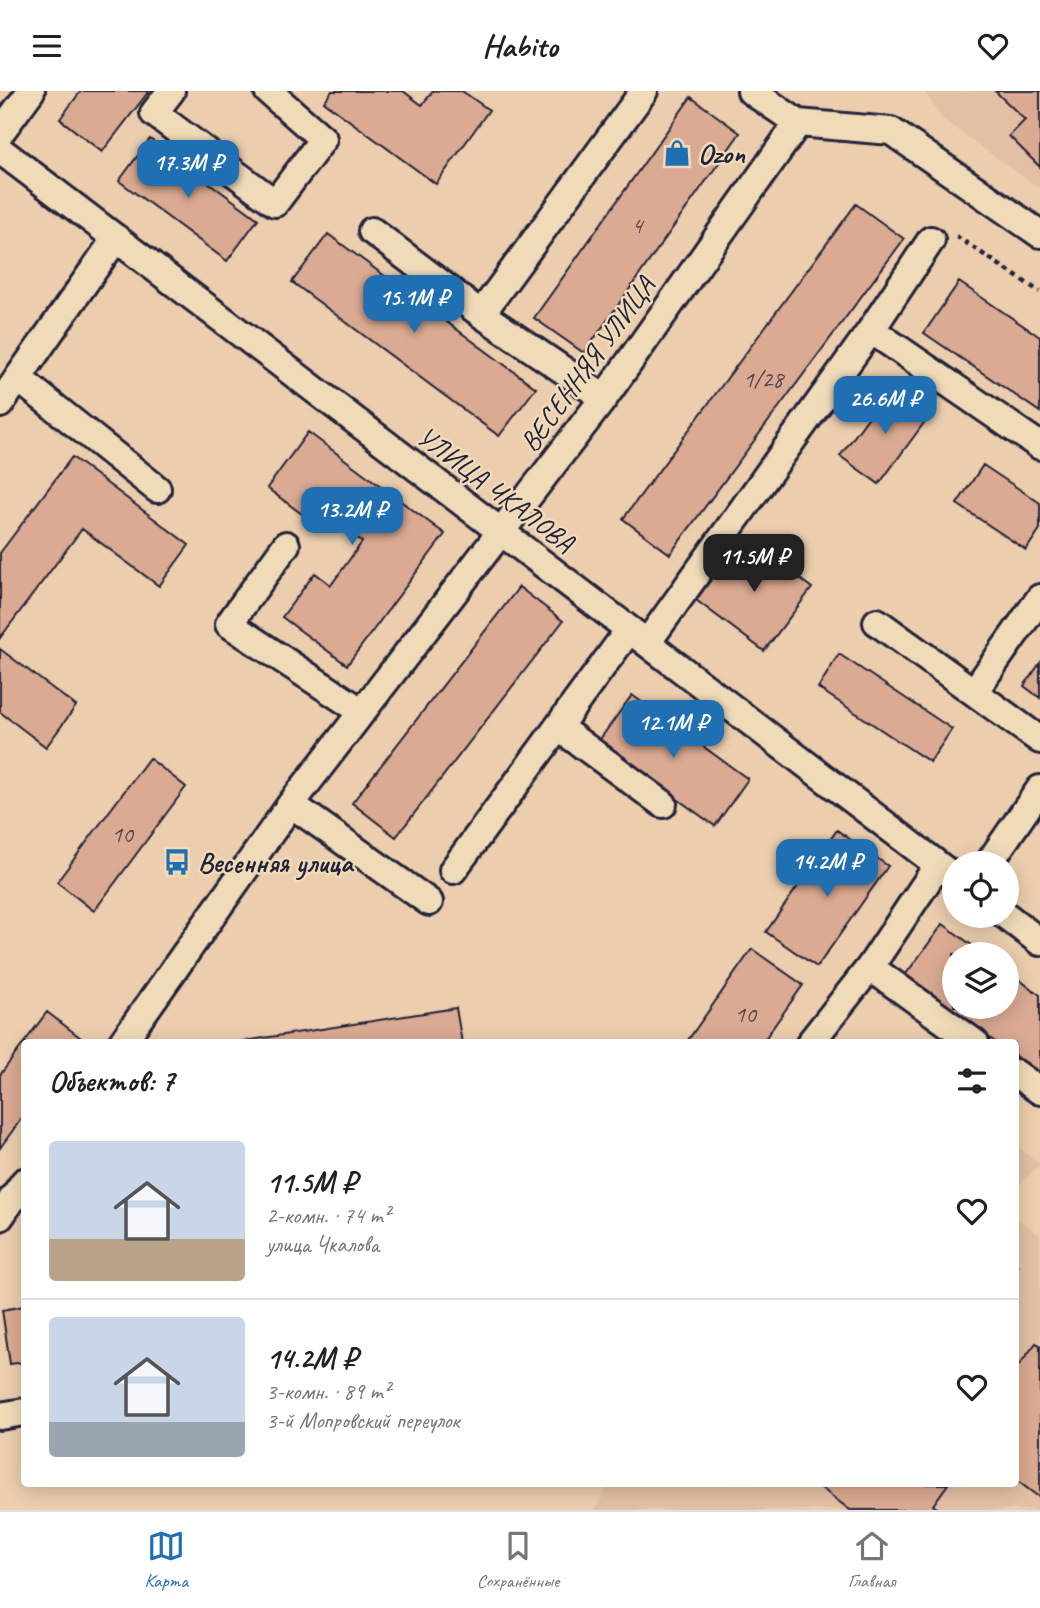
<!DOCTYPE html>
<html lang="ru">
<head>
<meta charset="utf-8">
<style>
  body { margin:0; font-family:Caveat,sans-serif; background:#f6f6f6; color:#202124; height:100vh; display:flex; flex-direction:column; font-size:26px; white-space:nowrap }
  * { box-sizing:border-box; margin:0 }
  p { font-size:23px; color:#757577 }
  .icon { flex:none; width:38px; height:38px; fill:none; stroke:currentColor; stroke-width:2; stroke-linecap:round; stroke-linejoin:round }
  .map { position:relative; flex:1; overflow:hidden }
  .details { position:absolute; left:21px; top:948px; width:998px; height:448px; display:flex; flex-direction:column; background:#fff; border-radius:7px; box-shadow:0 4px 18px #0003 }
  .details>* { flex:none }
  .buttons { position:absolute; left:942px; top:760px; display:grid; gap:14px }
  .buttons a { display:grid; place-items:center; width:77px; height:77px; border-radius:50%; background:#fff; box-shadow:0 4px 18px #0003; font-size:35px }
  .price { position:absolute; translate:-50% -60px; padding:0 16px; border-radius:14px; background:#1f6fb2; color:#fff; font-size:23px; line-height:46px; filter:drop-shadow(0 2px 4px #0008) }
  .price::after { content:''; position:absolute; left:50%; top:42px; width:21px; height:16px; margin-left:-10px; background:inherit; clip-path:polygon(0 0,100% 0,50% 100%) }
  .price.current { background:#222; color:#fff }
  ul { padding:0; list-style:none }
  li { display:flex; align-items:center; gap:21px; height:175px; padding:0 28px }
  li+li { border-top:2px solid #e0e0e0 }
  li span { display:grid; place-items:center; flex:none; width:196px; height:140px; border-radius:7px; color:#555 }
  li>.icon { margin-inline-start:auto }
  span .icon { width:84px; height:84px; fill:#fffc; stroke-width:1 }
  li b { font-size:30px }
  h2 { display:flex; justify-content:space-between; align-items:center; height:84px; padding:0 28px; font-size:30px }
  header { display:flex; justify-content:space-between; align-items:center; height:91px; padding:0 28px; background:#fff; font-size:32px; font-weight:700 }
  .menu { display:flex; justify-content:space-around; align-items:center; height:98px; border-top:2px solid #e0e0e0; background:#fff; font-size:19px; color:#757577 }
  .menu a { display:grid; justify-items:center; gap:4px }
  .menu .current { color:#1f6fb2 }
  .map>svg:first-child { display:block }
  .built { fill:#e3c0a4 }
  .building { fill:#dbaa92; stroke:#22223b; stroke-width:2 }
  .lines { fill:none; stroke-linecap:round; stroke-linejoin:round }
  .minor-casing { stroke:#22223b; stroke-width:32 }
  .path { stroke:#22223b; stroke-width:4.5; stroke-dasharray:5 5; stroke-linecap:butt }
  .minor { stroke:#f0dbb9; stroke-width:26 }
  .labels { text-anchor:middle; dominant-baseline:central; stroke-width:5; stroke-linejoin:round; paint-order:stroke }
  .number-label { font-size:24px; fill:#504451 }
  .poi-label { font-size:28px; font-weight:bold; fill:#22223b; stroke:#f0dbb9; text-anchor:start }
  .street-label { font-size:28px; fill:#22223b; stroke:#f0dbb9 }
</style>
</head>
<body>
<header><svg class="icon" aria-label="menu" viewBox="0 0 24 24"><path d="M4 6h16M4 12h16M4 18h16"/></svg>Habito<svg class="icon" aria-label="heart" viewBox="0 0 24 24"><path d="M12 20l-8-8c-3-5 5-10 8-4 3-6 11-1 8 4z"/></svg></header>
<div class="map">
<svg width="1040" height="1419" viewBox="0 0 1040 1419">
  <rect width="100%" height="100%" fill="#ecceae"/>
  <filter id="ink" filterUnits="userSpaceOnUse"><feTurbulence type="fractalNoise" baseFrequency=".0143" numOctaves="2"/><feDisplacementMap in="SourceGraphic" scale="14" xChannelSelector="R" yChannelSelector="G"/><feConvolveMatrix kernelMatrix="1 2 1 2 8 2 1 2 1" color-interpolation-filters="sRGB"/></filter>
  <g filter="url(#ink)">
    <path class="built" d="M 924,0 L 1040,0 L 1040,98 L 942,28 Z
      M 1015,1054 L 1040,1073 L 1015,1098 Z
      M 1015,1126 L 1040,1144 L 1040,1419 L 594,1419 L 610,1393 L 1015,1393 Z"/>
    <path class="building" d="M 81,0 L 149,0 L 102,61 L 60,28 Z
      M 332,0 L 403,0 L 422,14 L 433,0 L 462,0 L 489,19 L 436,93 L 324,11 Z
      M 995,0 L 1040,0 L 1040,76 L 1009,45 L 1025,29 Z
      M 691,6 L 740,42 L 584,262 L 534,227 Z
      M 150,48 L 258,128 L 227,170 L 119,90 Z
      M 856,113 L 904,148 L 670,463 L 623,428 Z
      M 328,143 L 536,297 L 499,345 L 292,191 Z
      M 959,191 L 1040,246 L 1040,321 L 924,242 Z
      M 890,297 L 929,325 L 879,393 L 840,365 Z
      M 308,341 L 445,443 L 347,574 L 282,526 L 315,482 L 331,494 L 362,451 L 322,421 L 314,432 L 267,397 Z
      M 72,366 L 189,454 L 159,495 L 82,438 L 0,547 L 0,462 Z
      M 983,374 L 1040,412 L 1040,438 L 1026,459 L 957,413 Z
      M 743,446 L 812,497 L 764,560 L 696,509 Z
      M 519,496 L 563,530 L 396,746 L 352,712 Z
      M 0,558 L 76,615 L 46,656 L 0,621 Z
      M 839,563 L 952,638 L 930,671 L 818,597 Z
      M 1040,572 L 1040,607 L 1024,595 Z
      M 632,604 L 748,688 L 715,735 L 598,651 Z
      M 149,667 L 186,696 L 94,820 L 57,791 Z
      M 837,739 L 888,775 L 817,876 L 766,841 Z
      M 943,833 L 984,863 L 954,863 L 954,915 L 1006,915 L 1006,879 L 1040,904 L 1040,982 L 1015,965 L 1015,952 L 997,952 L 903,887 Z
      M 752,858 L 803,894 L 762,952 L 686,952 Z
      M 456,917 L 462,952 L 232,952 Z
      M 47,921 L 81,947 L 78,952 L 24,952 L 24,1024 L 0,1057 L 0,984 Z
      M 24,1215 L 24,1271 L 10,1273 L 2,1219 Z
      M 1036,1252 L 1040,1254 L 1040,1407 L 1015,1388 L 1015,1271 L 1019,1274 Z
      M 816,1393 L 948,1393 L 933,1414 L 940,1419 L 850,1419 Z"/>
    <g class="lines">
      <defs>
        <path id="minor" d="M 171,0 L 154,22 L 275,112 L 323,48 L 268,0
          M 751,0 L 798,32 L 891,40 L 1040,143
          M 0,42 L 31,0
          M 0,59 L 954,786
          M 372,140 L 481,223 L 604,307
          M 116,147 L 18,287 L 157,398
          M 481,223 L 644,0
          M 871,239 L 1040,355
          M 0,313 L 18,287
          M 286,454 L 229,533 L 361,620
          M 877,531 L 1040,649
          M 647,552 L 871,239 L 931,149
          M 974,601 L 1040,507
          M 558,636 L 663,713
          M 291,713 L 429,811
          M 989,772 L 1040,698
          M 453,779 L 629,539
          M 1005,824 L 1040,851
          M 870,876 L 975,952
          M 122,952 L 291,713 L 604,307 L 798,32
          M 810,952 L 870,876 L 938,774
          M 1015,982 L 1040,1000
          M 0,1126 L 24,1091
          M 0,1325 L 24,1321"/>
      </defs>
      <use href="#minor" class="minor-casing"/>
      <path class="path" d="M 956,145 L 1040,201
        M 1015,1178 L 1018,1173"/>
      <use href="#minor" class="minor"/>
    </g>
  </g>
  <defs>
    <symbol id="shop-bare" viewBox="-9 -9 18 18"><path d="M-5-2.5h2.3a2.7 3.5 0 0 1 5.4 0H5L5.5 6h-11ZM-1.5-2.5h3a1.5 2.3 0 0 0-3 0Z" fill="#1f6fb2" stroke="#f0dbb9" stroke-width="2.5" paint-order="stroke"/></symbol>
    <symbol id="bus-bare" viewBox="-9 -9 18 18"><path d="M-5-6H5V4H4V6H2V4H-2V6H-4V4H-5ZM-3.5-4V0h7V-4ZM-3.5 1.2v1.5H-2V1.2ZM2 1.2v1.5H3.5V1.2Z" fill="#1f6fb2" stroke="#f0dbb9" stroke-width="2.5" paint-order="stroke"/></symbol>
  </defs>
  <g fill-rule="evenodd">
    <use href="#shop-bare" x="658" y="43" width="38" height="38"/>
    <use href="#bus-bare" x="158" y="752" width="38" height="38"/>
  </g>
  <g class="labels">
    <g class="number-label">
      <text x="637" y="134">4</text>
      <text x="763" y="288">1/28</text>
      <text x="122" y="743">10</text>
      <text x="745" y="923">10</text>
    </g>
    <g class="poi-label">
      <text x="698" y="62">Ozon</text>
      <text x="198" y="771">Весенняя улица</text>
    </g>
    <g class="street-label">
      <text transform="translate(587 273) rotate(-54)">ВЕСЕННЯЯ УЛИЦА</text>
      <text transform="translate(496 398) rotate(37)">УЛИЦА ЧКАЛОВА</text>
    </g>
  </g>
</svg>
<div class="buttons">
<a><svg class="icon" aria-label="locate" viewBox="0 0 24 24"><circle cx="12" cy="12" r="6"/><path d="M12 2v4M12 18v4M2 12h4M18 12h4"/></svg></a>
<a><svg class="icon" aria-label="layers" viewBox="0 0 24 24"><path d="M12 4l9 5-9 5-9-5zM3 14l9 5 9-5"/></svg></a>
</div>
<b class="price" style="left:188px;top:109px">17.3M ₽</b>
<b class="price" style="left:414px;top:244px">15.1M ₽</b>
<b class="price" style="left:885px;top:345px">26.6M ₽</b>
<b class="price" style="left:352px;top:456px">13.2M ₽</b>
<b class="price current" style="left:754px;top:503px">11.5M ₽</b>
<b class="price" style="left:673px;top:669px">12.1M ₽</b>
<b class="price" style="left:827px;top:808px">14.2M ₽</b>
<section class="details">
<h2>Объектов: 7<svg class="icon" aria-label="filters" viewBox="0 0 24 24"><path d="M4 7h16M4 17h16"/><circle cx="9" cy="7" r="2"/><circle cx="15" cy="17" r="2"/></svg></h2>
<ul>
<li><span style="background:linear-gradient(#c9d6e8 70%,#b9a48a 0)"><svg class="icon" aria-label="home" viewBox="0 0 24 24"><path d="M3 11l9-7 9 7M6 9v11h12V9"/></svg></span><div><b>11.5M ₽</b><p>2-комн. · 74 m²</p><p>улица Чкалова</p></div><svg class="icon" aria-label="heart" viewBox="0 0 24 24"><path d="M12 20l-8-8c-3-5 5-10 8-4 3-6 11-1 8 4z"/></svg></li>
<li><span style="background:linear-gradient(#c9d6e8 75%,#9aa5b1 0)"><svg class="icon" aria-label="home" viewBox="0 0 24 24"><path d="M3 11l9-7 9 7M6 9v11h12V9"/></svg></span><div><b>14.2M ₽</b><p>3-комн. · 89 m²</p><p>3-й Мопровский переулок</p></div><svg class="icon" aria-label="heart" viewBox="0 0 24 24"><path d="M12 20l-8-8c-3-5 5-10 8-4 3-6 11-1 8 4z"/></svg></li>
</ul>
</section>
</div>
<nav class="menu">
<a class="current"><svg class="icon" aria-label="map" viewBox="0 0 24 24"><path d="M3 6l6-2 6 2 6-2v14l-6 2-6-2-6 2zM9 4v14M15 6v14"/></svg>Карта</a>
<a><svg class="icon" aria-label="saved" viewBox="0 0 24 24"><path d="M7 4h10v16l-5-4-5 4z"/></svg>Сохранённые</a>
<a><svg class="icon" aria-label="home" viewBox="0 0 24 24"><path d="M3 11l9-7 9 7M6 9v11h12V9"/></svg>Главная</a>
</nav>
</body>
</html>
